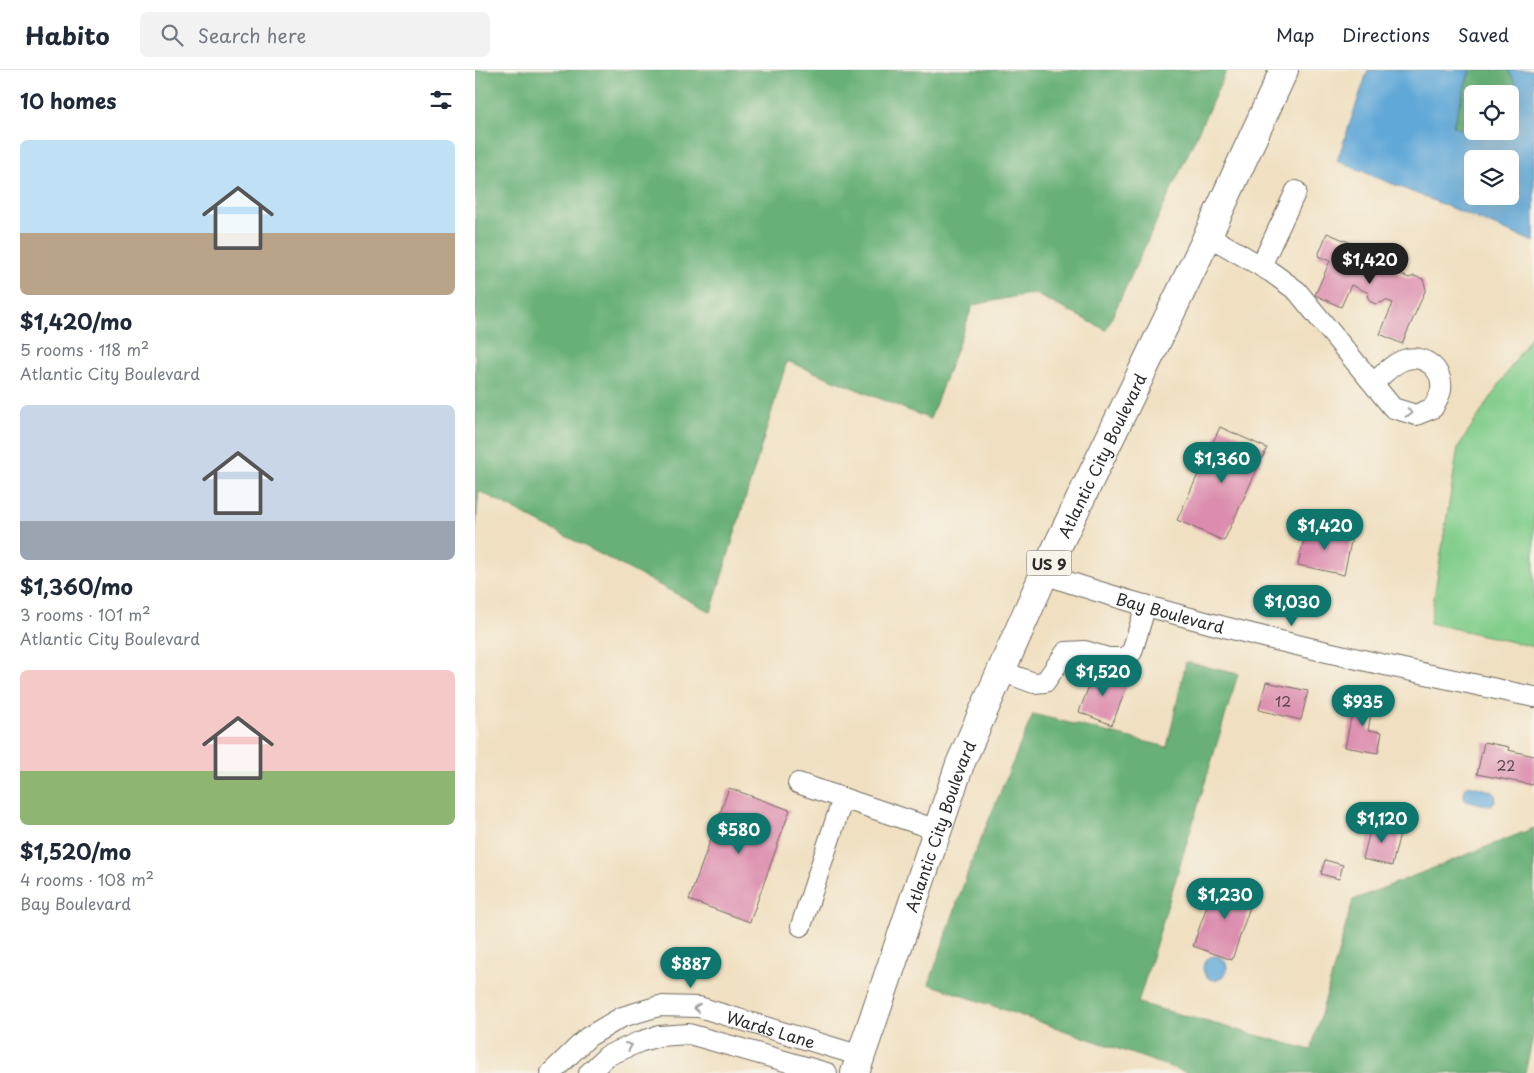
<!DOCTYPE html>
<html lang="en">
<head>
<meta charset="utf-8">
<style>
  body { margin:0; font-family:"Playpen Sans",sans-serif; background:#f2f2f3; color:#1f2937; height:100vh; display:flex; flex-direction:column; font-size:19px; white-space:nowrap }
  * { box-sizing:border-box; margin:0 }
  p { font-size:16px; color:#747a83 }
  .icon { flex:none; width:28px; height:28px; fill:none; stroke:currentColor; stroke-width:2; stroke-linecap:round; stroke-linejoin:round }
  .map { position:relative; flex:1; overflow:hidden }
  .details { display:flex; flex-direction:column; background:#fff; width:475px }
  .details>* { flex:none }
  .tools { position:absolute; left:989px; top:15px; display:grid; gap:10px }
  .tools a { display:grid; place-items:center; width:55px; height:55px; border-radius:8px; background:#fff; box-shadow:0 5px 20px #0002; font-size:25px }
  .price { position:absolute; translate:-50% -42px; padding:0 11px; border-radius:18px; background:#0f766e; color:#fff; font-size:16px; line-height:32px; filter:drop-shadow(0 1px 2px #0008) }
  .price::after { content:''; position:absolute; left:50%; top:30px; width:15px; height:11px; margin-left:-8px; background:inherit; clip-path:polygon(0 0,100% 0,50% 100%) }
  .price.selected { background:#222; color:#fff }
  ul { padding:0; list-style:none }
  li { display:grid; align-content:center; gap:10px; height:265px; padding:0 20px }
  li span { display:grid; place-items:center; height:155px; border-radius:8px; color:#555 }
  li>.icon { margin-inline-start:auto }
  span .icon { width:90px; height:90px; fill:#fffc; stroke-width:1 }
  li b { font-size:21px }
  h2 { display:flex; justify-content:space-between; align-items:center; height:60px; padding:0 20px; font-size:21px }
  header { display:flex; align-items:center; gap:30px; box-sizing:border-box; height:70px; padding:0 25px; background:#fff; border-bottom:1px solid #e0e1e3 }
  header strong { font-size:24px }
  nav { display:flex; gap:28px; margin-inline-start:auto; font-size:18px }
  .search { width:350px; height:45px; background:#f2f2f3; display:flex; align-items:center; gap:12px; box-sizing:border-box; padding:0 18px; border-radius:8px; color:#747a83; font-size:19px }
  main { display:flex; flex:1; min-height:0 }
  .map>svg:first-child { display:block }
  .green { fill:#81cd8b; stroke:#567c5b }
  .forest { fill:#68b077; stroke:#4a6e51 }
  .water { fill:#61a8d8; stroke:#466a82; fill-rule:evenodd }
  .building { fill:#dc8cae }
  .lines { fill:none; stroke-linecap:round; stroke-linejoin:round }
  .minor-casing { stroke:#706a60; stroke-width:22 }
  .highway-casing { stroke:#706a60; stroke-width:30 }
  .minor { stroke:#fff; stroke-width:20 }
  .highway { stroke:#fff; stroke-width:28 }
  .oneway { stroke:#a0a0a0 }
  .labels { text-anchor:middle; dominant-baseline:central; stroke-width:4; stroke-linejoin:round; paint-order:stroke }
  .number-label { font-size:14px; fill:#57434c }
  .shield { fill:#f7f3e8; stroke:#686764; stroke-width:1 }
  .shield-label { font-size:15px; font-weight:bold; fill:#2b2b2b }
  .street-label { font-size:16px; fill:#2b2b2b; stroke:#f7f3e8 }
</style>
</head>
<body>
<header>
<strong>Habito</strong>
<div class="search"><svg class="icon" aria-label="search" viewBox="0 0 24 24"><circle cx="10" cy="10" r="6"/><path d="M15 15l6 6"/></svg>Search here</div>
<nav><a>Map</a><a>Directions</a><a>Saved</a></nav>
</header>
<main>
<section class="details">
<h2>10 homes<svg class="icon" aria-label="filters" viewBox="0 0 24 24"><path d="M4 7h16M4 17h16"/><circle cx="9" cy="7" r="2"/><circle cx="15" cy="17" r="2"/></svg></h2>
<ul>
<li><span style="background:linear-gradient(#bfe0f5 60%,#b9a48a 0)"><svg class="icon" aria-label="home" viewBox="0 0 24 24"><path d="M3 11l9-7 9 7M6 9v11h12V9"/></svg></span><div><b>$1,420/mo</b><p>5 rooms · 118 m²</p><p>Atlantic City Boulevard</p></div></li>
<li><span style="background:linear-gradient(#c9d6e8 75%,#9aa5b1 0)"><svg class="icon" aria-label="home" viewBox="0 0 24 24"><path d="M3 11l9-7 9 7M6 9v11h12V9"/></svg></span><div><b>$1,360/mo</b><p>3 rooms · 101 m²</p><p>Atlantic City Boulevard</p></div></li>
<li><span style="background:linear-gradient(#f6c9c9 65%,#8fb573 0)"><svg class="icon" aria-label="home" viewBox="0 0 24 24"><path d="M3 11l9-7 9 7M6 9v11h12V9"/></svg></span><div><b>$1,520/mo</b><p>4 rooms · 108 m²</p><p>Bay Boulevard</p></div></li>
</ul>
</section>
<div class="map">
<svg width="1059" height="1003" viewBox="0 0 1059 1003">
  <rect width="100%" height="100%" fill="#f7f3e8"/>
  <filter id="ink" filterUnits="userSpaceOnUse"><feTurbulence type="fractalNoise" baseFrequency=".02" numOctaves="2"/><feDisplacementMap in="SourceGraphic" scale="10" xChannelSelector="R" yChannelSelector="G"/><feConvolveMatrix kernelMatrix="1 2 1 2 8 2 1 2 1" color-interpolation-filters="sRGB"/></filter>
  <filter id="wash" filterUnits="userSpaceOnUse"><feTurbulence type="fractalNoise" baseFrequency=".0096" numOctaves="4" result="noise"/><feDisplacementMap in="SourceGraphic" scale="20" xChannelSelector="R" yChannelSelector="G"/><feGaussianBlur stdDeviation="1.12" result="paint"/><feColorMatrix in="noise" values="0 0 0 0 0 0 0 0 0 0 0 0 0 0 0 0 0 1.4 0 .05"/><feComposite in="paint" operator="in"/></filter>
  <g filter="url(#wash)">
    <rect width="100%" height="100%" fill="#f0e0c1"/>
    <path class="green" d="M 1059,262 L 1059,577 L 955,553 L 983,377 Z"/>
    <path class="forest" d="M 0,0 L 752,0 L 631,260 L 558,223 L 498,235 L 455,349 L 312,291 L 236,542 L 4,421 L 0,465 Z
      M 995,0 L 1033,0 L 1045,21 L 1035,34 L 1035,24 L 998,24 L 998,61 L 1014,61 L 1009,67 L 978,57 Z
      M 711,592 L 763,604 L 663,933 L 836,980 L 878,830 L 1059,758 L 1059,962 L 1050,1003 L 713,1003 L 454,914 L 497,790 L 558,644 L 692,677 Z"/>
    <path class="water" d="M 893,0 L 995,0 L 978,56 L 1009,67 L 1014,61 L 1035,61 L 1035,34 L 1045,21 L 1033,0 L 1059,0 L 1059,172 L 862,91 ZM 998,89 L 1035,89 L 1035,126 L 998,126 Z
      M 994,715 L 1017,721 L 1021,725 L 1020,732 L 1014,736 L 991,730 L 988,725 L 989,719 Z
      M728 898a12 12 0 1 1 24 0a12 12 0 1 1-24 0Z"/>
    <g id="blocks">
      <path class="building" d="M 852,163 L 893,180 L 889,189 L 934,208 L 939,206 L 948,209 L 951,219 L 927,274 L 905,264 L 918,233 L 910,230 L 908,232 L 901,234 L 896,232 L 892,226 L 894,223 L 876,215 L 866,237 L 840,225 L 855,191 L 843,186 Z
        M 745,357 L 792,378 L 749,471 L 702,450 Z
        M 832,457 L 877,467 L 869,505 L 823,495 Z
        M 620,600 L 653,613 L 637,655 L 604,642 Z
        M 791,612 L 833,621 L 826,650 L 784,640 Z
        M 881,625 L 899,629 L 893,660 L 907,662 L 903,683 L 870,677 Z
        M 1009,672 L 1034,677 L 1033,680 L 1059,686 L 1058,715 L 1002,704 Z
        M 254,718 L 315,740 L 275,852 L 214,830 Z
        M 897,752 L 926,759 L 917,796 L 888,789 Z
        M 850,790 L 868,795 L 864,809 L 846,804 Z
        M 754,810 L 781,819 L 757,890 L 718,876 L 736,824 L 747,828 Z"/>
    </g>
  </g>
  <g filter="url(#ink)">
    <use href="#blocks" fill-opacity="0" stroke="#706a60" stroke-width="1"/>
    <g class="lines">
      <defs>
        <g id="minor">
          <path d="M 732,165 L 796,202 L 822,221 L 918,338 L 941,345 L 958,338 C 960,333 965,326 966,320 C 969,299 948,283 929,290 C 918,293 907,306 898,313"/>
          <path d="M 786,196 L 821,121"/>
          <path id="s1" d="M 569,504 C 729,558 894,592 1059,627"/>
          <path d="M 526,601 L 559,613 L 570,612 L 591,582 L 610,581 L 633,588 L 649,588 L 657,582 L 671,535"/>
          <path d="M 323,713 L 462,760"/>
          <path d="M 326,856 L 368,728"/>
          <path id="s2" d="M 76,1003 L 113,967 L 147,947 L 184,936 L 224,937 L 386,986"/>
          <path d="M 114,1003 L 132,986 L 164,972 L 184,966 L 214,964 L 352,1003"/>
        </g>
        <g id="highway">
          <path id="s3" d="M 380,1003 L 485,694 L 569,504 L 728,176 L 809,0"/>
        </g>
      </defs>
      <use href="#minor" class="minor-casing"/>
      <use href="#highway" class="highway-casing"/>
      <use href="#minor" class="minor"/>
      <use href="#highway" class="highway"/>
    </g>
    <defs><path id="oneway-chevron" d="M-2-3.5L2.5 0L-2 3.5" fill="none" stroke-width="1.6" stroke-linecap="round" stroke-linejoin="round" transform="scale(1.25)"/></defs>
    <g class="oneway">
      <use href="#oneway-chevron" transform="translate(934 343) rotate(14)"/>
      <use href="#oneway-chevron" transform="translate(222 938) rotate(-174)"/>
      <use href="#oneway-chevron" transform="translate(154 976) rotate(-24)"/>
    </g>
  </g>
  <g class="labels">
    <g class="number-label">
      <text x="808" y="631">12</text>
      <text x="1031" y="695">22</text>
    </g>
    <rect class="shield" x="551.5" y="480.5" width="45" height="25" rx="4"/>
    <g class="shield-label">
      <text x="574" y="493">US 9</text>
    </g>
    <g class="street-label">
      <text stroke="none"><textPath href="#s3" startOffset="666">Atlantic City Boulevard</textPath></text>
      <text stroke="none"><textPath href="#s1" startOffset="132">Bay Boulevard</textPath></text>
      <text stroke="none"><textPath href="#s3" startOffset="261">Atlantic City Boulevard</textPath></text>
      <text stroke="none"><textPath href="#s2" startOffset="245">Wards Lane</textPath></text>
    </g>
  </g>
</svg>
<div class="tools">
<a><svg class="icon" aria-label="locate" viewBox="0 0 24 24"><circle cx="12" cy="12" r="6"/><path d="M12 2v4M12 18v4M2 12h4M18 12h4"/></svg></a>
<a><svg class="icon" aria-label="layers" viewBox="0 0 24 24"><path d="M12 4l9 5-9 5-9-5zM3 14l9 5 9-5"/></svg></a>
</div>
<b class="price selected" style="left:895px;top:215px">$1,420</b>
<b class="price" style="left:747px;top:414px">$1,360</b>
<b class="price" style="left:850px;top:481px">$1,420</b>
<b class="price" style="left:817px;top:557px">$1,030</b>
<b class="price" style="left:628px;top:627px">$1,520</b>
<b class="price" style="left:888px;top:657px">$935</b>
<b class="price" style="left:907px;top:774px">$1,120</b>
<b class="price" style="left:264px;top:785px">$580</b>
<b class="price" style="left:750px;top:850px">$1,230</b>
<b class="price" style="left:216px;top:919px">$887</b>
</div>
</main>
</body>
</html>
